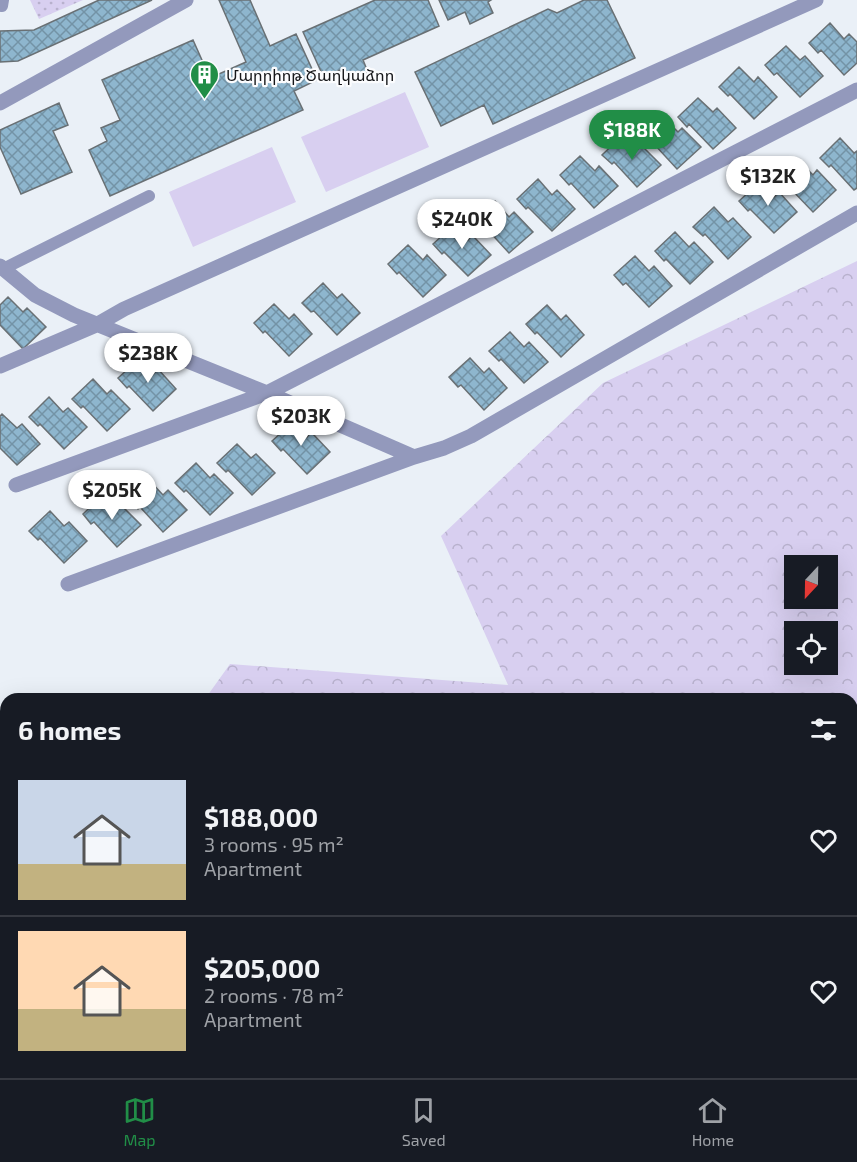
<!DOCTYPE html>
<html lang="en">
<head>
<meta charset="utf-8">
<style>
  body { margin:0; font-family:"Exo 2","Noto Sans Armenian",sans-serif; background:#242831; color:#f1f3f6; height:100vh; display:flex; flex-direction:column; font-size:22px; white-space:nowrap }
  * { box-sizing:border-box; margin:0 }
  p { font-size:20px; color:#9ea1a6 }
  .icon { flex:none; width:33px; height:33px; fill:none; stroke:currentColor; stroke-width:2; stroke-linecap:round; stroke-linejoin:round }
  .map { position:relative; flex:1; overflow:hidden }
  .panel { position:absolute; left:0px; top:693px; width:858px; height:386px; display:flex; flex-direction:column; background:#171b24; border-radius:18px 18px 0 0; box-shadow:0 6px 24px #0002 }
  .panel>* { flex:none }
  .needle { width:39px; rotate:202deg }
  .fabs { position:absolute; left:784px; top:555px; display:grid; gap:12px }
  .fabs a { display:grid; place-items:center; width:54px; height:54px; border-radius:0px; background:#171b24; box-shadow:0 6px 24px #0002; font-size:30px }
  .price { position:absolute; translate:-50% -51px; padding:0 14px; border-radius:21px; background:#fff; color:#222; font-size:20px; line-height:39px; filter:drop-shadow(0 2px 3px #0008) }
  .price::after { content:''; position:absolute; left:50%; top:36px; width:18px; height:14px; margin-left:-9px; background:inherit; clip-path:polygon(0 0,100% 0,50% 100%) }
  .price.on { background:#218e47; color:#fff }
  ul { padding:0; list-style:none }
  li { display:flex; align-items:center; gap:18px; height:150px; padding:0 18px }
  li+li { border-top:2px solid #363941 }
  li span { display:grid; place-items:center; flex:none; width:168px; height:120px; border-radius:0px; color:#555 }
  li>.icon { margin-inline-start:auto }
  span .icon { width:72px; height:72px; fill:#fffc; stroke-width:1 }
  li b { font-size:26px }
  h2 { display:flex; justify-content:space-between; align-items:center; height:72px; padding:0 18px; font-size:26px }
  .dock { display:flex; justify-content:space-around; align-items:center; height:84px; border-top:2px solid #363941; background:#171b24; font-size:16px; color:#9ea1a6 }
  .dock a { display:grid; justify-items:center; gap:3px }
  .dock .on { color:#218e47 }
  .map>svg:first-child { display:block }
  .grass { fill:url(#grass-dots) }
  .forest { fill:url(#forest-crowns); fill-rule:evenodd }
  .garden { fill:#d8cff0 }
  .building { fill:url(#building-cross-hatch); stroke:#697074; stroke-width:1.5 }
  .lines { fill:none; stroke-linecap:round; stroke-linejoin:round }
  .lane { stroke:#9399bc; stroke-width:12 }
  .street { stroke:#9399bc; stroke-width:15 }
  .labels { text-anchor:middle; dominant-baseline:central; stroke-width:4.5; stroke-linejoin:round; paint-order:stroke }
  .poi-label { font-size:16px; fill:#151619; stroke:#fbfcfe; text-anchor:start }
</style>
</head>
<body>
<div class="map">
<svg width="857" height="1078" viewBox="0 0 857 1078">
  <defs>
    <pattern id="grass-dots" width="8" height="8" patternUnits="userSpaceOnUse" patternTransform="scale(1.5)"><rect width="8" height="8" fill="#d8cff0"/><path d="M2 2h.1M6 6h.1" fill="none" stroke="#b8b1cd" stroke-width="1.8" stroke-linecap="round"/></pattern>
    <pattern id="forest-crowns" width="20" height="18" patternUnits="userSpaceOnUse" patternTransform="scale(1.5)"><rect width="20" height="18" fill="#d8cff0"/><path d="M2 6a3 3 0 1 1 6 0M12 15a3 3 0 1 1 6 0" fill="none" stroke="#b8b1cd"/></pattern>
    <pattern id="building-cross-hatch" width="8" height="8" patternUnits="userSpaceOnUse" patternTransform="scale(1.5)"><rect width="8" height="8" fill="#8eb6ce"/><path d="M0 0l8 8M0 8l8-8" fill="none" stroke="#7393a6"/></pattern>
  </defs>
  <rect width="100%" height="100%" fill="#eaf0f7"/>
  <path class="grass" d="M 30,0 L 83,0 L 39,19 Z"/>
  <path class="forest" d="M 857,261 L 857,1078 L 0,1078 L 0,724 L 6,728 L 6,1072 L 852,1072 L 852,699 L 205,699 L 230,664 L 508,685 L 441,536 L 603,383 ZM 795,566 L 828,566 L 828,598 L 795,598 ZM 795,632 L 828,632 L 828,664 L 795,664 Z"/>
  <path class="garden" d="M 405,92 L 429,147 L 326,192 L 301,137 Z
    M 272,147 L 296,202 L 193,247 L 169,192 Z"/>
  <path class="building" d="M 99,0 L 152,0 L 18,61 L 0,62 L 0,31 L 34,30 Z
    M 219,0 L 250,0 L 270,46 L 296,34 L 317,80 L 294,91 L 303,110 L 110,196 L 89,150 L 107,141 L 101,128 L 120,120 L 102,80 L 193,40 L 210,78 L 246,62 Z
    M 375,0 L 428,0 L 439,26 L 363,60 L 368,72 L 345,82 L 340,70 L 324,78 L 303,32 Z
    M 439,0 L 491,0 L 488,2 L 493,13 L 470,24 L 465,12 L 448,20 Z
    M 584,0 L 607,0 L 635,58 L 493,124 L 484,105 L 441,126 L 415,72 L 548,9 L 557,13 Z
    M 830,23 L 844,39 L 849,34 L 857,42 L 857,63 L 844,75 L 821,50 L 818,53 L 809,43 Z
    M 786,46 L 800,60 L 805,56 L 823,76 L 800,97 L 777,73 L 774,75 L 765,65 Z
    M 739,67 L 754,82 L 758,77 L 777,97 L 754,119 L 730,94 L 728,96 L 719,87 Z
    M 698,98 L 713,112 L 717,108 L 736,128 L 713,149 L 689,124 L 687,127 L 678,117 Z
    M 59,103 L 68,125 L 53,131 L 72,172 L 21,194 L 0,147 L 0,130 Z
    M 663,117 L 678,132 L 682,128 L 701,147 L 677,169 L 654,144 L 652,146 L 643,136 Z
    M 623,135 L 637,150 L 642,146 L 661,165 L 637,187 L 614,162 L 612,164 L 602,155 Z
    M 840,138 L 854,153 L 857,151 L 857,188 L 854,190 L 831,165 L 829,167 L 820,158 Z
    M 580,156 L 595,171 L 599,166 L 618,186 L 594,208 L 571,183 L 569,185 L 560,175 Z
    M 798,160 L 813,175 L 817,170 L 836,190 L 813,212 L 789,187 L 787,189 L 778,179 Z
    M 538,179 L 552,195 L 557,190 L 575,209 L 552,231 L 528,207 L 526,209 L 517,199 Z
    M 760,182 L 774,197 L 779,192 L 797,212 L 774,233 L 750,209 L 748,211 L 739,201 Z
    M 495,201 L 509,217 L 514,212 L 533,232 L 509,253 L 486,228 L 484,231 L 475,221 Z
    M 714,207 L 728,222 L 733,218 L 751,237 L 728,259 L 705,234 L 703,236 L 693,227 Z
    M 454,225 L 468,240 L 472,235 L 491,255 L 468,276 L 444,252 L 442,254 L 433,244 Z
    M 675,232 L 689,247 L 694,242 L 713,262 L 690,284 L 666,259 L 664,261 L 655,251 Z
    M 408,245 L 423,260 L 427,255 L 446,275 L 423,297 L 399,272 L 397,274 L 388,264 Z
    M 635,256 L 649,271 L 654,266 L 672,286 L 649,307 L 626,283 L 623,285 L 614,275 Z
    M 323,283 L 337,298 L 342,294 L 360,313 L 337,335 L 314,311 L 311,312 L 302,303 Z
    M 8,297 L 23,312 L 27,308 L 46,327 L 23,349 L 0,325 L 0,305 Z
    M 274,304 L 289,319 L 294,314 L 312,334 L 289,356 L 265,331 L 263,333 L 254,323 Z
    M 547,305 L 561,320 L 566,315 L 584,335 L 561,357 L 537,332 L 535,334 L 526,324 Z
    M 510,332 L 524,347 L 529,342 L 548,362 L 524,383 L 501,359 L 499,361 L 489,351 Z
    M 470,358 L 484,373 L 489,368 L 507,388 L 484,410 L 461,385 L 458,387 L 449,377 Z
    M 139,359 L 153,374 L 158,369 L 176,389 L 153,411 L 129,386 L 127,388 L 118,378 Z
    M 93,379 L 107,394 L 111,390 L 130,409 L 107,431 L 83,406 L 81,408 L 72,399 Z
    M 49,397 L 63,412 L 68,408 L 87,427 L 64,449 L 40,424 L 38,426 L 29,417 Z
    M 2,414 L 17,428 L 22,424 L 40,444 L 17,465 L 0,448 L 0,416 Z
    M 293,422 L 307,437 L 311,432 L 330,452 L 307,474 L 283,449 L 281,451 L 272,441 Z
    M 237,444 L 251,458 L 256,454 L 275,473 L 252,495 L 228,470 L 226,472 L 217,463 Z
    M 196,463 L 210,478 L 214,474 L 233,493 L 210,515 L 186,490 L 184,492 L 175,483 Z
    M 149,480 L 163,495 L 168,490 L 187,510 L 163,532 L 140,507 L 138,509 L 129,500 Z
    M 103,495 L 117,510 L 122,506 L 141,525 L 117,547 L 94,522 L 91,524 L 83,514 Z
    M 50,511 L 64,526 L 69,522 L 87,541 L 64,563 L 40,538 L 38,540 L 29,531 Z"/>
  <g class="lines">
    <path class="lane" d="M 2,6 L 3,0
      M 3,269 L 149,196"/>
    <path class="street" d="M 0,103 L 186,0
      M 0,266 L 35,295 L 74,315 L 267,393 L 414,457
      M 0,366 L 96,325 L 124,309 L 816,0
      M 16,485 L 267,393 L 857,90
      M 68,584 L 414,457 L 444,448 L 471,436 L 857,213"/>
  </g>
  <defs>
    <symbol id="building-pin" viewBox="-11 -11 22 30"><path d="M0 17L-7.5 6A9.5 9.5 0 1 1 7.5 6Z" fill="#218e47" stroke="#fbfcfe"/><path d="M-4-6H4V6H1V3H-1V6H-4ZM-2.5-4.3h1.7v1.8h-1.7ZM.8-4.3h1.7v1.8H.8ZM-2.5-1h1.7V.8h-1.7ZM.8-1h1.7V.8H.8Z" fill="#fff"/></symbol>
  </defs>
  <g fill-rule="evenodd">
    <use href="#building-pin" x="188" y="58" width="33" height="45"/>
  </g>
  <g class="labels">
    <g class="poi-label">
      <text x="226" y="74">Մարրիոթ Ծաղկաձոր</text>
    </g>
  </g>
</svg>
<div class="fabs">
<a><svg class="needle" viewBox="-14 -14 28 28"><path d="M0-13l5 13h-10z" fill="#e53935"/><path d="M0 13l5-13h-10z" fill="#9ea1a6"/></svg></a>
<a><svg class="icon" aria-label="locate" viewBox="0 0 24 24"><circle cx="12" cy="12" r="6"/><path d="M12 2v4M12 18v4M2 12h4M18 12h4"/></svg></a>
</div>
<b class="price on" style="left:632px;top:161px">$188K</b>
<b class="price" style="left:768px;top:207px">$132K</b>
<b class="price" style="left:462px;top:250px">$240K</b>
<b class="price" style="left:148px;top:384px">$238K</b>
<b class="price" style="left:301px;top:447px">$203K</b>
<b class="price" style="left:112px;top:521px">$205K</b>
<section class="panel">
<h2>6 homes<svg class="icon" aria-label="filters" viewBox="0 0 24 24"><path d="M4 7h16M4 17h16"/><circle cx="9" cy="7" r="2"/><circle cx="15" cy="17" r="2"/></svg></h2>
<ul>
<li><span style="background:linear-gradient(#c9d6e8 70%,#c2b280 0)"><svg class="icon" aria-label="home" viewBox="0 0 24 24"><path d="M3 11l9-7 9 7M6 9v11h12V9"/></svg></span><div><b>$188,000</b><p>3 rooms · 95 m²</p><p>Apartment</p></div><svg class="icon" aria-label="heart" viewBox="0 0 24 24"><path d="M12 20l-8-8c-3-5 5-10 8-4 3-6 11-1 8 4z"/></svg></li>
<li><span style="background:linear-gradient(#ffd9b3 65%,#c2b280 0)"><svg class="icon" aria-label="home" viewBox="0 0 24 24"><path d="M3 11l9-7 9 7M6 9v11h12V9"/></svg></span><div><b>$205,000</b><p>2 rooms · 78 m²</p><p>Apartment</p></div><svg class="icon" aria-label="heart" viewBox="0 0 24 24"><path d="M12 20l-8-8c-3-5 5-10 8-4 3-6 11-1 8 4z"/></svg></li>
</ul>
</section>
</div>
<nav class="dock">
<a class="on"><svg class="icon" aria-label="map" viewBox="0 0 24 24"><path d="M3 6l6-2 6 2 6-2v14l-6 2-6-2-6 2zM9 4v14M15 6v14"/></svg>Map</a>
<a><svg class="icon" aria-label="saved" viewBox="0 0 24 24"><path d="M7 4h10v16l-5-4-5 4z"/></svg>Saved</a>
<a><svg class="icon" aria-label="home" viewBox="0 0 24 24"><path d="M3 11l9-7 9 7M6 9v11h12V9"/></svg>Home</a>
</nav>
</body>
</html>
